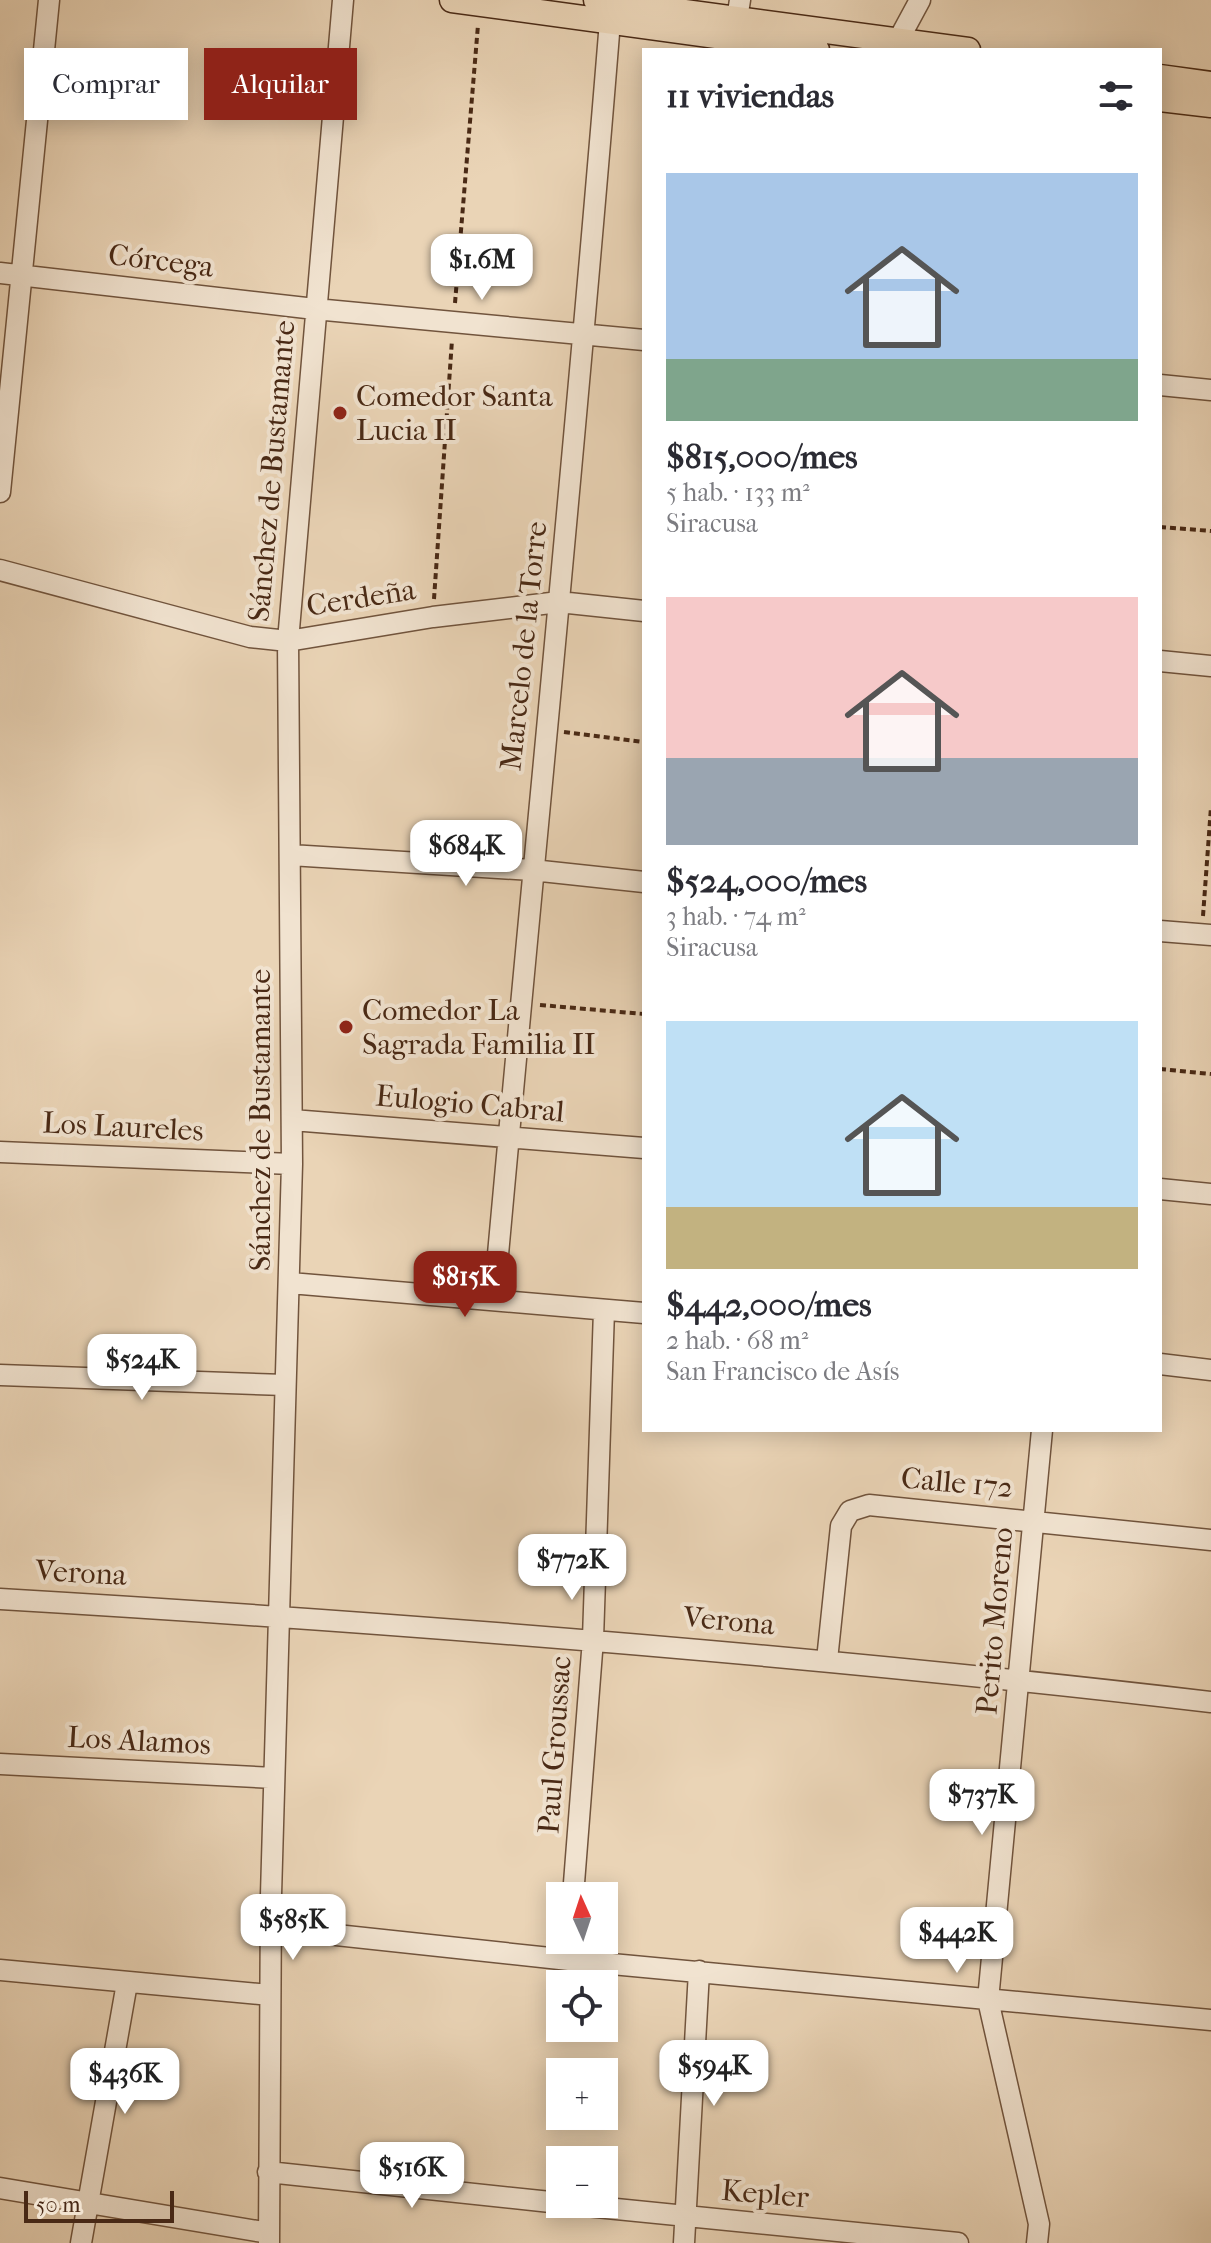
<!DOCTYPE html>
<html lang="es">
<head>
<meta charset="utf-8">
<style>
  body { margin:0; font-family:"IM FELL French Canon",serif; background:#f2f2f3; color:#2b2b33; height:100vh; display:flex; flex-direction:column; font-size:30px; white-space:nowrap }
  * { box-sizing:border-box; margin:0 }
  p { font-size:26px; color:#7c7c81 }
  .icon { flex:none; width:44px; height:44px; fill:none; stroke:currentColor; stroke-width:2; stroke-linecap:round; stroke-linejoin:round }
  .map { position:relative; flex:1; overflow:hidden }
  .side { position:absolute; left:642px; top:48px; width:520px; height:1384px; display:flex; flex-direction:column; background:#fff; border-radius:0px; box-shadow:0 4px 20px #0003 }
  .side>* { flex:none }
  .hud { position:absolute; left:24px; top:48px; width:498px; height:72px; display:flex; gap:16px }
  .needle { width:52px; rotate:357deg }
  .controls { position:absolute; left:546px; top:1882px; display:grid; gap:16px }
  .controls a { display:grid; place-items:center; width:72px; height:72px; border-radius:0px; background:#fff; box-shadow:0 4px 20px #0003; font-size:40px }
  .scale { position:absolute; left:24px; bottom:20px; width:150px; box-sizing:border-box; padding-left:8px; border:4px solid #492915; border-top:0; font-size:22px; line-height:28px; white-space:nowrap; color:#492915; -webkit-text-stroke:6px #f1e3d0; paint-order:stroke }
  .price { position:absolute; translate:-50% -68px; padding:0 18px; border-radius:16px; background:#fff; color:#222; font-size:26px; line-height:52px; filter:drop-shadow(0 2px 4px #0008) }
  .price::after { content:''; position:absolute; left:50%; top:48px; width:24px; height:18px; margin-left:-12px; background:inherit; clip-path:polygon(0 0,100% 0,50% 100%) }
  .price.current { background:#8f2418; color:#fff }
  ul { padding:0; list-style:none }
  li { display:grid; align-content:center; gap:16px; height:424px; padding:0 24px }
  li span { display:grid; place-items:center; height:248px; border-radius:0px; color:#555 }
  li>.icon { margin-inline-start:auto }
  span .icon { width:144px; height:144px; fill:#fffc; stroke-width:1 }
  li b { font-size:34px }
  h2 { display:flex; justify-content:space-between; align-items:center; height:96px; padding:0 24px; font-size:34px }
  .pill { padding:0 28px; border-radius:0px; background:#fff; box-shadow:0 4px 20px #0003; font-size:28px; line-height:72px }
  .pill.current { background:#8f2418; color:#fff }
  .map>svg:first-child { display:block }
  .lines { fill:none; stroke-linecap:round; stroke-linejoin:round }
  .minor-casing { stroke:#71543d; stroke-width:23 }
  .major-casing { stroke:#492915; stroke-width:27 }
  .path { stroke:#492915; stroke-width:4; stroke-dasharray:6 4; stroke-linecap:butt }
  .minor { stroke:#f1e3d0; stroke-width:20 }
  .major { stroke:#ead4b6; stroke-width:24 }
  .poi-dot { fill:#8f2418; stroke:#f1e3d0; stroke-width:3 }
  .labels { text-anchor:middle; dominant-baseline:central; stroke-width:8; stroke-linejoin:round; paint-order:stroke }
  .street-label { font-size:30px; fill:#492915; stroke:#f1e3d0 }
  .poi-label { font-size:30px; fill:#492915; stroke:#f1e3d0; text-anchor:start }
</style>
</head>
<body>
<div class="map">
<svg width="1211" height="2243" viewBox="0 0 1211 2243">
  <rect width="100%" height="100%" fill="#ead4b6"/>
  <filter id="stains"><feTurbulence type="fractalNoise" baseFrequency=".0025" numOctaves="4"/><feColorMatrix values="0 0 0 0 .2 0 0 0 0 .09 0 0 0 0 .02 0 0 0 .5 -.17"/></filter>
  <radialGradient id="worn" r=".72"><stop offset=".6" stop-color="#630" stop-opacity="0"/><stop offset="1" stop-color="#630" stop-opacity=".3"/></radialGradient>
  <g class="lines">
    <defs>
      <path id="minor" d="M 737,19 L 740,0
        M 893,50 L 920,0
        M 0,273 L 315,309 L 644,340
        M 1160,385 L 1211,390
        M 0,492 L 49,0
        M 0,570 L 250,637 L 288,641 L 433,617 L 559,602 L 644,611
        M 1160,661 L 1211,666
        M 290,855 L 532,870 L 644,882
        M 1160,931 L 1211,935
        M 292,1120 L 644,1148
        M 0,1152 L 292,1164
        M 1160,1189 L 1211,1194
        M 290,1283 L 644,1313
        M 494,1299 C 532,873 576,448 610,21 L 605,9
        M 1160,1364 L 1211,1370
        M 0,1375 L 285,1385
        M 0,1599 C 405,1623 808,1655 1211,1702
        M 827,1660 L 841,1526 L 850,1511 L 869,1505 L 1211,1540
        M 0,1764 L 274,1778
        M 573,1896 L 593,1639 L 604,1310
        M 271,1928 L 569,1960 L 1211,2020
        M 0,1970 L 270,1995
        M 268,2172 L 560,2203
        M 0,2188 L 269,2233
        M 566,2204 L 958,2243
        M 81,2243 L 127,1983
        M 269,2243 L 271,1895 L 292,1164 L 288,641 L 343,0
        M 684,2243 L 699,1971
        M 1037,2243 L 1039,2224 L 988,2000 L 1042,1430"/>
      <path id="major" d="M 452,0 L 817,50
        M 596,0 L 968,50
        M 1160,77 L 1211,84
        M 1160,99 L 1211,105"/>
    </defs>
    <use href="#minor" class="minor-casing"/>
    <use href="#major" class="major-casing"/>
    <path class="path" d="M 455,303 L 478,25
      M 1160,527 L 1211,531
      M 434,599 L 452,340
      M 564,732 L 644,742
      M 1203,916 L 1211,807
      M 540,1005 L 644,1014
      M 1160,1069 L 1211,1074"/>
    <use href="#minor" class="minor"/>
    <use href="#major" class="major"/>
  </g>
  <g class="poi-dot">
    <circle cx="340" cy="413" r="8"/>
    <circle cx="346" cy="1027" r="8"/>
  </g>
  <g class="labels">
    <g class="street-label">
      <text transform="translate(161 261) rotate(7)">Córcega</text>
      <text transform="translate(272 471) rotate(-85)">Sánchez de Bustamante</text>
      <text transform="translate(361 598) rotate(-9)">Cerdeña</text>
      <text transform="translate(524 646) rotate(-84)">Marcelo de la Torre</text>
      <text transform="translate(470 1104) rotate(5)">Eulogio Cabral</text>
      <text transform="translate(260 1120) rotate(-90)">Sánchez de Bustamante</text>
      <text transform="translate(123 1127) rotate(3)">Los Laureles</text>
      <text transform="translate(957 1483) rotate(5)">Calle 172</text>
      <text transform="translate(81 1573) rotate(3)">Verona</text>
      <text transform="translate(729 1621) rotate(5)">Verona</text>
      <text transform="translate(995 1621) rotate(-85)">Perito Moreno</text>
      <text transform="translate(139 1741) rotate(3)">Los Alamos</text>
      <text transform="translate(555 1745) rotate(-86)">Paul Groussac</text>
      <text transform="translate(765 2194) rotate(5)">Kepler</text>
    </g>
    <g class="poi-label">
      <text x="356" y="396">Comedor Santa<tspan x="356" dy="34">Lucia II</tspan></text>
      <text x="362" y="1010">Comedor La<tspan x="362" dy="34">Sagrada Familia II</tspan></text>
    </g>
  </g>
  <rect width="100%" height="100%" filter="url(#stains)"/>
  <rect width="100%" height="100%" fill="url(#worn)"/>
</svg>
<div class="controls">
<a><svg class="needle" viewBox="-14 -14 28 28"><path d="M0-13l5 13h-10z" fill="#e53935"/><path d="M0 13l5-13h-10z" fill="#7c7c81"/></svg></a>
<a><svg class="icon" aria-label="locate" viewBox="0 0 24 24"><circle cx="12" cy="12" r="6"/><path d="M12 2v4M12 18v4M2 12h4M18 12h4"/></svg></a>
<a>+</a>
<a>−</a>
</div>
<div class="scale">50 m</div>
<b class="price" style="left:482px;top:302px">$1.6M</b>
<b class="price" style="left:466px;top:888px">$684K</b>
<b class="price current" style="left:465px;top:1319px">$815K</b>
<b class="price" style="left:142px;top:1402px">$524K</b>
<b class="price" style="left:572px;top:1602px">$772K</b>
<b class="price" style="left:982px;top:1837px">$737K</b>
<b class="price" style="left:293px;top:1962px">$585K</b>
<b class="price" style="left:957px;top:1975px">$442K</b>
<b class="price" style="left:714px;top:2108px">$594K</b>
<b class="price" style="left:125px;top:2116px">$436K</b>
<b class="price" style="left:412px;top:2210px">$516K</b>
<div class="hud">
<a class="pill">Comprar</a>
<a class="pill current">Alquilar</a>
</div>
<section class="side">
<h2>11 viviendas<svg class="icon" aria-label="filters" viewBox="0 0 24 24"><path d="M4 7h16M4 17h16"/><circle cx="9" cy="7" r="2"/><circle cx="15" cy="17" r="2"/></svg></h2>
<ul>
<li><span style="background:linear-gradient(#a9c7e8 75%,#7fa58c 0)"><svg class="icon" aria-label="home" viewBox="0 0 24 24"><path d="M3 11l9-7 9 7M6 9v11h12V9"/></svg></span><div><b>$815,000/mes</b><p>5 hab. · 133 m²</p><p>Siracusa</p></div></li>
<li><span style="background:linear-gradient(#f6c9c9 65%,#9aa5b1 0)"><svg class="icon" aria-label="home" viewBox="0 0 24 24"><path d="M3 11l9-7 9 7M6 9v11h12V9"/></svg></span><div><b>$524,000/mes</b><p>3 hab. · 74 m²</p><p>Siracusa</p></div></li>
<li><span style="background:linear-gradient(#bfe0f5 75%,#c2b280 0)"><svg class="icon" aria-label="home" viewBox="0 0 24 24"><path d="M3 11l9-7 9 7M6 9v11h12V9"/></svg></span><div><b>$442,000/mes</b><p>2 hab. · 68 m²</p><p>San Francisco de Asís</p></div></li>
</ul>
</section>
</div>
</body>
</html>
